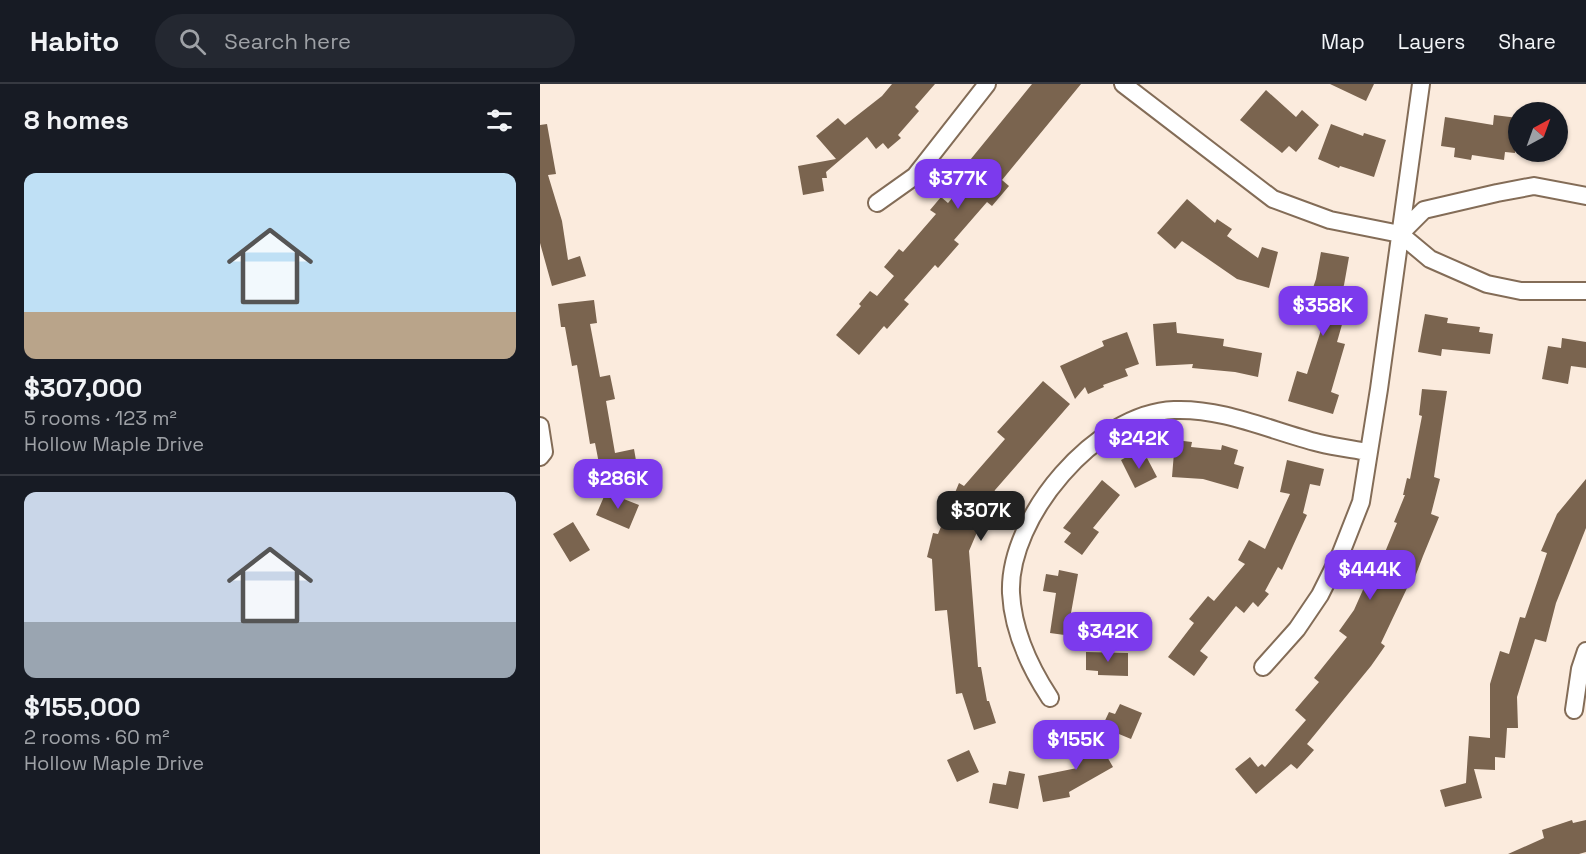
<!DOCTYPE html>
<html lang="en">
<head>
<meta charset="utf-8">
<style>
  body { margin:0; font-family:"Space Grotesk",sans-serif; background:#242831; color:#f1f3f6; height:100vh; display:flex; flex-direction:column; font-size:22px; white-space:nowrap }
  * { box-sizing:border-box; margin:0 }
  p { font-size:20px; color:#9ea1a6 }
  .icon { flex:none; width:33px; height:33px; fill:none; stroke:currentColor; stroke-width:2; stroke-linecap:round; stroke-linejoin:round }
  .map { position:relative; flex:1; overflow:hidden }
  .details { display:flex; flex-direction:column; background:#171b24; width:540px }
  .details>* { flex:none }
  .needle { width:39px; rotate:41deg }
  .fabs { position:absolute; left:968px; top:18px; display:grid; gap:12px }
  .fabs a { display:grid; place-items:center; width:60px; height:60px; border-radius:50%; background:#171b24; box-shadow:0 2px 4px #0004; font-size:30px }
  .price { position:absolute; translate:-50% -51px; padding:0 14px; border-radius:12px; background:#7c3aed; color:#fff; font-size:20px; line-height:39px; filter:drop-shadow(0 2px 3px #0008) }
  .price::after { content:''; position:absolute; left:50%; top:36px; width:18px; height:14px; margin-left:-9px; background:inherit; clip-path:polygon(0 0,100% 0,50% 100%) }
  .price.on { background:#222; color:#fff }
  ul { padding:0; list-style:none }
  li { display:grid; align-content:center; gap:12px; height:318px; padding:0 24px }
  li+li { border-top:2px solid #363941 }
  li span { display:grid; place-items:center; height:186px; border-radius:12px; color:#555 }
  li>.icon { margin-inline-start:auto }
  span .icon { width:108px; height:108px; fill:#fffc; stroke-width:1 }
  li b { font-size:26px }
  h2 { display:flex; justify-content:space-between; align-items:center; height:72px; padding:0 24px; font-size:26px }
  header { display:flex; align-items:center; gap:36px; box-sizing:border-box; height:84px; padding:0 30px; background:#171b24; border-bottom:2px solid #363941 }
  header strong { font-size:28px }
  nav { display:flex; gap:33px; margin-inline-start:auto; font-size:21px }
  .search { width:420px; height:54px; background:#242831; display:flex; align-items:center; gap:15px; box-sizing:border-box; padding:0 21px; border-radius:33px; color:#9ea1a6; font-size:22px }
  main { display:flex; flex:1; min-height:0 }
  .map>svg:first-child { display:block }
  .building { fill:#7a644f }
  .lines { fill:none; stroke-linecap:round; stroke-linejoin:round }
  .minor-casing { stroke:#836c57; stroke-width:20 }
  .minor { stroke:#fff; stroke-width:16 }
</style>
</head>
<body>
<header>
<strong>Habito</strong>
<div class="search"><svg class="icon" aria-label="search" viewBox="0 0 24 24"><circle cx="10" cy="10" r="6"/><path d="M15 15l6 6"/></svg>Search here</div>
<nav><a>Map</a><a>Layers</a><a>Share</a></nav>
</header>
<main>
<section class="details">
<h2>8 homes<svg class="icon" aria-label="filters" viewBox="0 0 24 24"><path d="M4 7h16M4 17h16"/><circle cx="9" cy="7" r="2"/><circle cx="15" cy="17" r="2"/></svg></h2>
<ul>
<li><span style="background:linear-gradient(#bfe0f5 75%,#b9a48a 0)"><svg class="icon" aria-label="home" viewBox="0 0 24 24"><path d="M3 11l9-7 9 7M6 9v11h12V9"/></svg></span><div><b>$307,000</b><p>5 rooms · 123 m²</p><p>Hollow Maple Drive</p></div></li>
<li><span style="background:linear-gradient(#c9d6e8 70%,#9aa5b1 0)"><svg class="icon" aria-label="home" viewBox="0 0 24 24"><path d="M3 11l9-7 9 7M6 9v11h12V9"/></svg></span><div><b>$155,000</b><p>2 rooms · 60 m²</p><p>Hollow Maple Drive</p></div></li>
</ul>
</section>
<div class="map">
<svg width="1046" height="770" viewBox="0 0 1046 770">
  <rect width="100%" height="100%" fill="#fbebdd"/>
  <path class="building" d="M 352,0 L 395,0 L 375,23 L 379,27 L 358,51 L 361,54 L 348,65 L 343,59 L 336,65 L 327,53 L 286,88 L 287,94 L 282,94 L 284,107 L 263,111 L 258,82 L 296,75 L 276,52 L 298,34 L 305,41 L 342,12 Z
    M 492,0 L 541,0 L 462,96 L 469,102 L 452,122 L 447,118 L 414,156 L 419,160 L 398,184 L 395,181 L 364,216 L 369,220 L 347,245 L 344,242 L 319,271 L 296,251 L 321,222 L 319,220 L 330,207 L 337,212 L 354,192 L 344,183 L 359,165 L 363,168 L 396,130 L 390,126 L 401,113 L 408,119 L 425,99 L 417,92 Z
    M 790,0 L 834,0 L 826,17 Z
    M 726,6 L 756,33 L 762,26 L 779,41 L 756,68 L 749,62 L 742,69 L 700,36 Z
    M 954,31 L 978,34 L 975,69 L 965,68 L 964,76 L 932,71 L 931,76 L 914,73 L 915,64 L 901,62 L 905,33 L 953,41 Z
    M 7,40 L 16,90 L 8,91 L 22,137 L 28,176 L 40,172 L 46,192 L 12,202 L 0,159 L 0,41 Z
    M 791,40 L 823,52 L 824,49 L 846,56 L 834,93 L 800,82 L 799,84 L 778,75 Z
    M 647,115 L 675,139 L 677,135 L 692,145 L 687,152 L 718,174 L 722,163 L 738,168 L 729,204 L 697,195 L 642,157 L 635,165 L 617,149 Z
    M 781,168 L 809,173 L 804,201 L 795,226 L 805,230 L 797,258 L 805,260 L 791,308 L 799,311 L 793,330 L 748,317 L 757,287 L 767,290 L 782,243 L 762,236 L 776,195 Z
    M 54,216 L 57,239 L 50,240 L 60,293 L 70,291 L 75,315 L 66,317 L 75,369 L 94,365 L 98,388 L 62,395 L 55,359 L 50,360 L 37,281 L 32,282 L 25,243 L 21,243 L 18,220 Z
    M 885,230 L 908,234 L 907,239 L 940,243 L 939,248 L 953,250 L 950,270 L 902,265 L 901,272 L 878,268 Z
    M 636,238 L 637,249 L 684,255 L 683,262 L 722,269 L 718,293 L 695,288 L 652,284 L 653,280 L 616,282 L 613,240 Z
    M 587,248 L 599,280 L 585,285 L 588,292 L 563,301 L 564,303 L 548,310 L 545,303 L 535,315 L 520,282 L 564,262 L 562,257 Z
    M 1022,254 L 1046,258 L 1046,284 L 1031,282 L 1028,300 L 1002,295 L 1008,262 L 1021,264 Z
    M 503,297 L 530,320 L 455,406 L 429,467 L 438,583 L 441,583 L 447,617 L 449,617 L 456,639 L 434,646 L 422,609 L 416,610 L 407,526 L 395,527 L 392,475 L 387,473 L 393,449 L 398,450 L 419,399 L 424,402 L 465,355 L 457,348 Z
    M 882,305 L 907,307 L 894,393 L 900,395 L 891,430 L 899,433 L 883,472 L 872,501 L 869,500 L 841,559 L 845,562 L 831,582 L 767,660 L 774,666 L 757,685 L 751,680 L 716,710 L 695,685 L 710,673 L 718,683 L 722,680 L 725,683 L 766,636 L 755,626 L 779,598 L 774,594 L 807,553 L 799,547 L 814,526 L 826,499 L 838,505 L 850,476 L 843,473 L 857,439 L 854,438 L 865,411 L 863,411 L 867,394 L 870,395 L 882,332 L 879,331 Z
    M 635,356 L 652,358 L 651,363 L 681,366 L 682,361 L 698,366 L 694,380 L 704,383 L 698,405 L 663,395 L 632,393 Z
    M 594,369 L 599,378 L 607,374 L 617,393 L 595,404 L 581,376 Z
    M 747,376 L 784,385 L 780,402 L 770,400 L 763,429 L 767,431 L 742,486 L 738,483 L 725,507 L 729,510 L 718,523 L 713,518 L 704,529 L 696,522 L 660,567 L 668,573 L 654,592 L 628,573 L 654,539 L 649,535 L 668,512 L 674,517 L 705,480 L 698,476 L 709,456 L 725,465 L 750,410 L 740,408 Z
    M 1046,395 L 1046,444 L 1016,519 L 1006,558 L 995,555 L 977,613 L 978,644 L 967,644 L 965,674 L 955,673 L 955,686 L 934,685 L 942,714 L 905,723 L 900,706 L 926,699 L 929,652 L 950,654 L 950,600 L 960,567 L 969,570 L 980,533 L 985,534 L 1007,469 L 1001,467 L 1017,430 Z
    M 562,396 L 580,411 L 553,444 L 559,448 L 542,471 L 524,458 L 531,449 L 523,444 Z
    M 66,408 L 99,421 L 89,445 L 56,431 Z
    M 33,438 L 50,466 L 30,478 L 13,450 Z
    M 519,486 L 538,490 L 531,529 L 543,531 L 539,553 L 510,549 L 516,509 L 503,507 L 506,490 L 518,492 Z
    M 546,568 L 588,569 L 588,592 L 558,591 L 558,587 L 546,586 Z
    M 580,620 L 602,629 L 591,655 L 562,643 L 569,628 L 575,630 Z
    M 554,650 L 573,683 L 529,708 L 530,713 L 503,718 L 498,692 L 537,684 L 531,673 L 542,667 L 537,659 Z
    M 429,666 L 439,688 L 417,698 L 407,676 Z
    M 469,687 L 485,690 L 478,725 L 449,719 L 453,699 L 466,701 Z
    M 1032,736 L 1033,739 L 1046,736 L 1046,768 L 1039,770 L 968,770 L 1004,754 L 1002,746 Z"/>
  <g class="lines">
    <defs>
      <path id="minor" d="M 583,0 L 733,115 L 790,136 L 860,150 L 890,175 L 947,200 L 981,207 L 1046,207
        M 337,119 L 375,92 L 447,0
        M 860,150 L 884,126 L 957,109 L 994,102 L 1046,112
        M 0,342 L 4,368 L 0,373
        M 723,583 L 757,545 L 780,511 L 801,469 L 821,418 L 839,305 L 881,0
        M 510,614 C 489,582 473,548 471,509 C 468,433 556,329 634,326 C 684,324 731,347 779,359 C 795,363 812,365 828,368
        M 1034,626 L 1040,585 L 1046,567"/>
    </defs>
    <use href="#minor" class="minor-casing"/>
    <use href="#minor" class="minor"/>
  </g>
</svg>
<div class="fabs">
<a><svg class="needle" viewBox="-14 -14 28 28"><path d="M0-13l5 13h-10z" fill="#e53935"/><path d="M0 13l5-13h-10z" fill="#9ea1a6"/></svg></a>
</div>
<b class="price" style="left:418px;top:126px">$377K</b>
<b class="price" style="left:783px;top:253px">$358K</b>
<b class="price" style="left:599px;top:386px">$242K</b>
<b class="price" style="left:78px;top:426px">$286K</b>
<b class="price on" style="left:441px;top:458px">$307K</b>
<b class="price" style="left:830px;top:517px">$444K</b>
<b class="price" style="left:568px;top:579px">$342K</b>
<b class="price" style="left:536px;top:687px">$155K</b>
</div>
</main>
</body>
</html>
